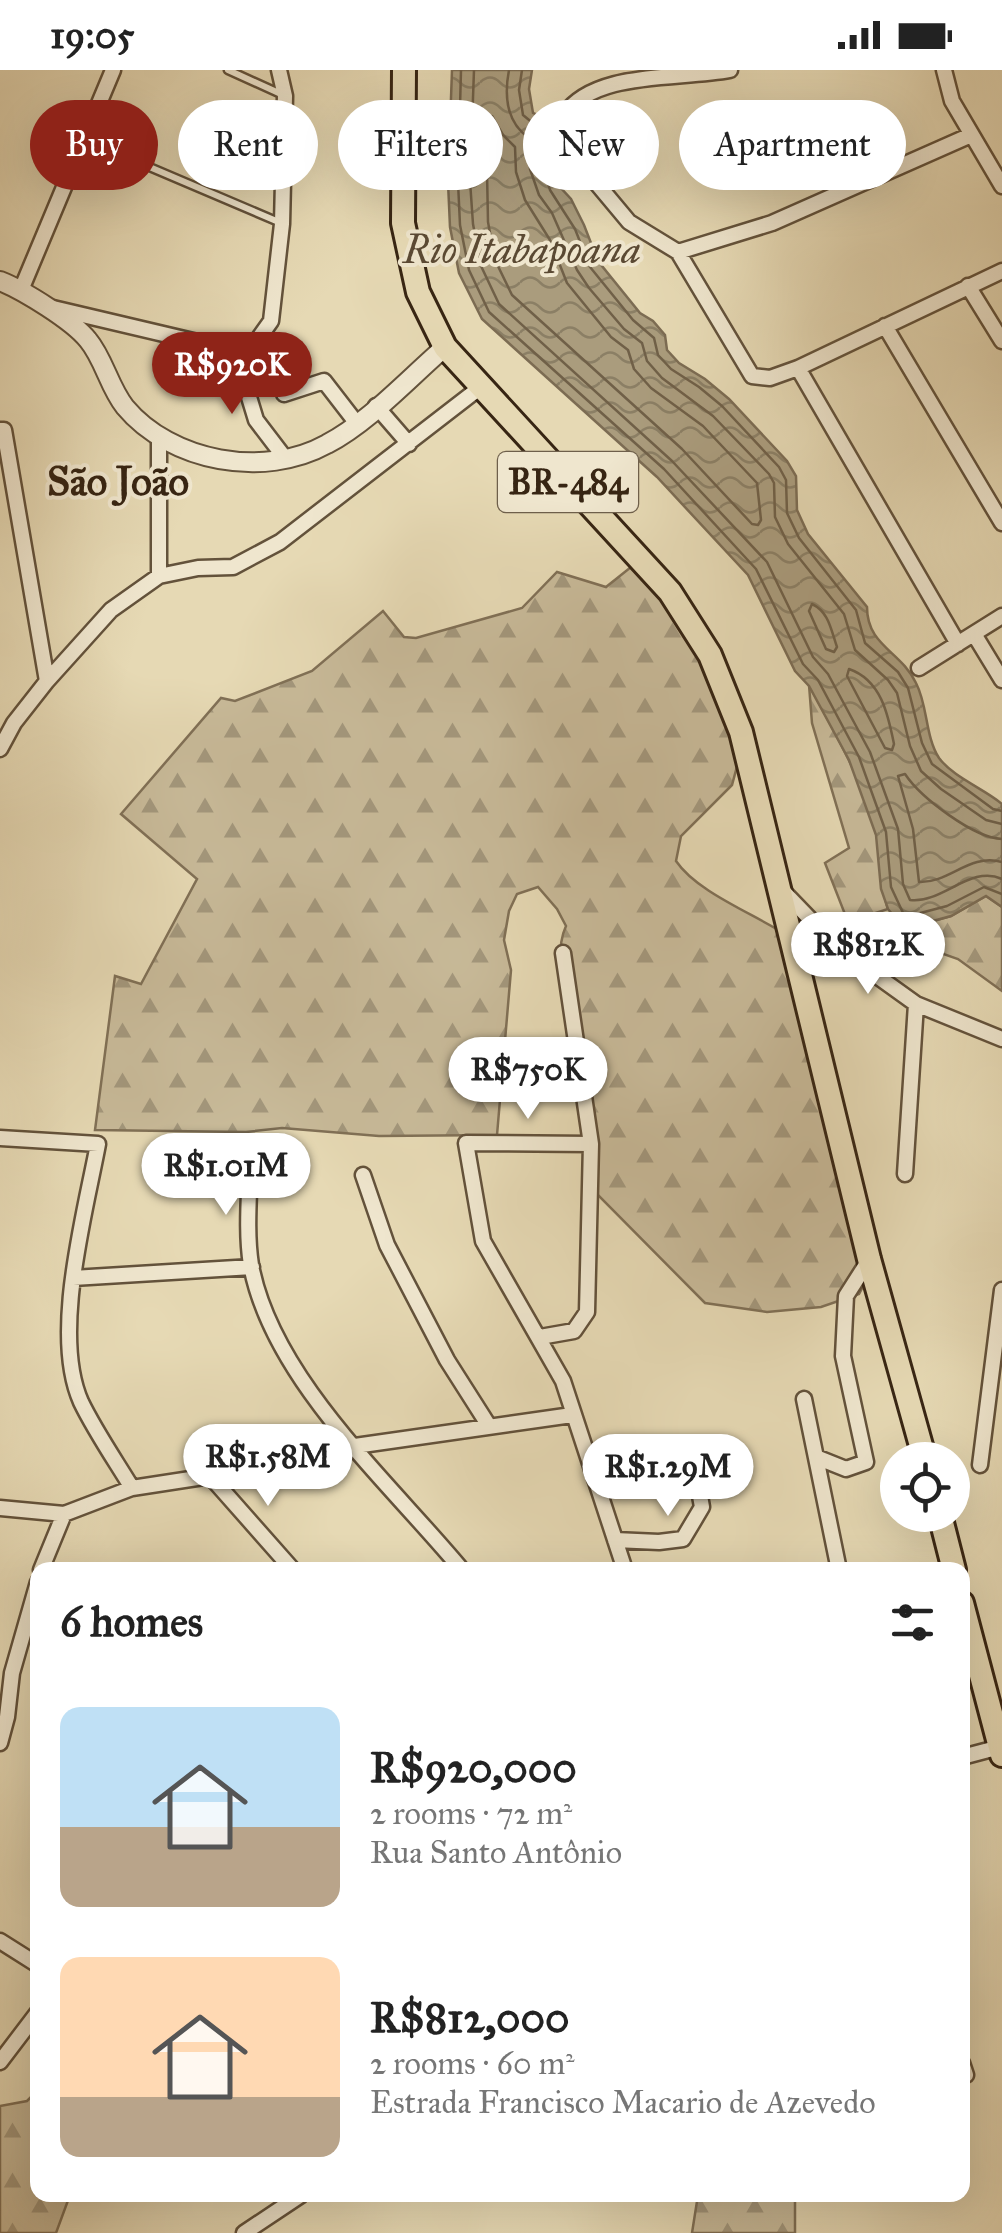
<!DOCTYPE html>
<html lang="en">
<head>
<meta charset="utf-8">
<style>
  body { margin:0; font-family:"IM FELL Great Primer",serif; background:#f6f6f6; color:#222; height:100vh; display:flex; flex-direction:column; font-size:38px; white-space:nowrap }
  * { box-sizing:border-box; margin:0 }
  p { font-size:32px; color:#767676 }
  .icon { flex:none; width:55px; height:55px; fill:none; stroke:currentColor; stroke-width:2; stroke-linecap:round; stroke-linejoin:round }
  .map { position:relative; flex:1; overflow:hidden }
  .sheet { position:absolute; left:30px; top:1492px; width:940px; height:640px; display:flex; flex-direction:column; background:#fff; border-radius:20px; box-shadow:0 10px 40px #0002 }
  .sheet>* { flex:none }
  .top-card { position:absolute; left:30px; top:30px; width:942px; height:90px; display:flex; gap:20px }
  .buttons { position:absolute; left:880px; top:1372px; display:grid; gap:20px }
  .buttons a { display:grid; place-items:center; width:90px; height:90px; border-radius:50%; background:#fff; box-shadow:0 10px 40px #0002; font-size:50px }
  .price { position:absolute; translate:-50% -85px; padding:0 22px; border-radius:35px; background:#fff; color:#222; font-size:32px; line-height:65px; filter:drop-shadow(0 2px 5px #0008) }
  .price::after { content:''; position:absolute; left:50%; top:60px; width:30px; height:22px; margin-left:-15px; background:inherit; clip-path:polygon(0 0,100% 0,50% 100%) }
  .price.on { background:#8f2418; color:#fff }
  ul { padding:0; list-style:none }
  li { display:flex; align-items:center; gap:30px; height:250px; padding:0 30px }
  li span { display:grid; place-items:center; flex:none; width:280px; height:200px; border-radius:20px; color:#555 }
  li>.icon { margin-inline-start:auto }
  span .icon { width:120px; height:120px; fill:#fffc; stroke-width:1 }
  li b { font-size:42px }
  h2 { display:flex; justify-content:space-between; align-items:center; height:120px; padding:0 30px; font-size:42px }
  .tag { padding:0 35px; border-radius:45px; background:#fff; box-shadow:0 10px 40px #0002; font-size:35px; line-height:90px }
  .tag.on { background:#8f2418; color:#fff }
  .status { display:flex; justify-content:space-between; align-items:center; height:70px; padding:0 50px; background:#fff; direction:ltr }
  .status svg { height:28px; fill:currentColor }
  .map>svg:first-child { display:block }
  .forest { fill:url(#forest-firs); stroke:#807056; stroke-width:2.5 }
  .water { fill:url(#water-waves); stroke:#7c6c53; stroke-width:2.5 }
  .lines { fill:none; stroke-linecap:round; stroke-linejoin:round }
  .shore { stroke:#706048; stroke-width:2.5 }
  .service-casing { stroke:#63523b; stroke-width:11 }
  .minor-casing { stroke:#63523b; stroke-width:19 }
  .tertiary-casing { stroke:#63523b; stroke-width:22 }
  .primary-casing { stroke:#372513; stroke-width:28 }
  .service { stroke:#efe6ce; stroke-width:6 }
  .minor { stroke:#efe6ce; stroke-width:14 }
  .tertiary { stroke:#efe6ce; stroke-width:18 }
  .primary { stroke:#e6d9b4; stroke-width:22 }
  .labels { text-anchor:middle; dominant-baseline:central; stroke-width:8; stroke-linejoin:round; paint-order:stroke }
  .shield { fill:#efe6ce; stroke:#6e5f4b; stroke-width:2.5 }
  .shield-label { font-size:35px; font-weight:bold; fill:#372513 }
  .water-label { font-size:40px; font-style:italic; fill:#5a4933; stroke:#efe6ce }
  .neighbourhood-label { font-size:40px; font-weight:bold; fill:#372513; stroke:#efe6ce }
</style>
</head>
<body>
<div class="status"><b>19:05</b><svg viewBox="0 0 49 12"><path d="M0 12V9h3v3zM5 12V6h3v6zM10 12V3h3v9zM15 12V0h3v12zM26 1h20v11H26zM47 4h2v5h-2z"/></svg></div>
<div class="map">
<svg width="1002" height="2163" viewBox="0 0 1002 2163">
  <defs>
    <pattern id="forest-firs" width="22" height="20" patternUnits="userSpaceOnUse" patternTransform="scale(2.5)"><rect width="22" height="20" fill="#c8ba99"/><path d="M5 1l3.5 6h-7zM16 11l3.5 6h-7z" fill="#a3977c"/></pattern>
    <pattern id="water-waves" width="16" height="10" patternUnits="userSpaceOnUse" patternTransform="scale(2.5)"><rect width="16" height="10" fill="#aa9c7d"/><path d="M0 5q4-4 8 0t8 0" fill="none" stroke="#8b7f65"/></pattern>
  </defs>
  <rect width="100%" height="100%" fill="#e6d9b4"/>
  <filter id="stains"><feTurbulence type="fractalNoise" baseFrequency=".002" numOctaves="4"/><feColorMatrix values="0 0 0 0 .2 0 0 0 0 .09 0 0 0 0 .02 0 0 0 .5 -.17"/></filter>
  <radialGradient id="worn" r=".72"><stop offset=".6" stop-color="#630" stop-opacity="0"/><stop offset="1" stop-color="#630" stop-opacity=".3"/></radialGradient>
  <path class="forest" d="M 641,489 L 685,562 L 743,674 L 732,715 L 681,766 L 676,791 C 697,822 752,843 785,864 L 867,1209 L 859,1224 L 821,1237 L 767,1242 L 705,1233 L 590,1117 C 588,1093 587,1070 584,1047 C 577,1000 547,896 566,856 L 557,839 L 538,817 L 517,824 L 509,841 L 504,870 L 511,900 L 497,1065 L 379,1066 L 282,1058 L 246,1062 L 95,1060 L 115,906 L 141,914 L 197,809 L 121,744 L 221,628 L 235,631 L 312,601 L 383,541 L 404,567 L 416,568 L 522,538 L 557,502 L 606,517 Z
    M 809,615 C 835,663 863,710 876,763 C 882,789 879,814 888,839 L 848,852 L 825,793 L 849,778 L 812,653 Z
    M 986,826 L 1002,837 L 1002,921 L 958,889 L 912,873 L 900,856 L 905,859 L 951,846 Z
    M 37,2021 L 38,2125 L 70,2125 L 56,2163 L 0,2163 L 0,2036 L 27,2031 Z
    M 698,2125 L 795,2125 L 795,2163 L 692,2163 Z"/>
  <path class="water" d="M 452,0 L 532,0 L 529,19 L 533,43 L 549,50 L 553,96 L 560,117 L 571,129 L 584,155 L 598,191 L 640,243 L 653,251 L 665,265 L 667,280 L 679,293 L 705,309 L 729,329 L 787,391 L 796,406 L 797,440 L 808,464 L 867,537 C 867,576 901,581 916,613 C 928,636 925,666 939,688 C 954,708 983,718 1002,734 L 1002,837 L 986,826 L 951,846 L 904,859 L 888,839 L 881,819 L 876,765 L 849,690 L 809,616 L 795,601 L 748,505 L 657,407 L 482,249 L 459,203 L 450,157 L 448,112 Z"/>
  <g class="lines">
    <path class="shore" d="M 461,0 L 458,112 L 460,155 L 469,200 L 489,242 L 664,399 L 756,499 L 803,594 L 818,610 L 859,687 L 886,762 L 891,817 L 904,845 L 909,846 L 947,836 L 984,817 L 1002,824
      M 474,0 L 470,111 L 473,154 L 481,196 L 499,234 L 672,391 L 767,492 L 813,587 L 828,604 L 870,682 L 898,759 L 903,814 L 910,830 C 942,834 971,794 1002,809
      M 509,0 C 504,26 506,52 529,68 L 530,99 L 539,125 L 552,143 L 577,200 L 589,218 L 624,259 L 642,273 L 647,291 L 662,308 L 713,346 L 769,404 L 774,413 L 775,447 L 788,474 L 844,544 L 855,580 L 888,610 L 897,623 L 910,676 L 921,701 L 941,719 L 986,750 L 1002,754
      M 522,0 L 519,20 L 523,45 L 540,59 L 543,97 L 550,120 L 575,159 L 590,197 L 633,250 L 654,268 L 658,285 L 671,299 L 699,317 L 722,336 L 779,397 L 786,410 L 787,443 L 799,468 L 856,540 L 865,573 L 898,602 L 908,618 L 922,673 L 932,694 L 993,739 L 1002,741
      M 492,46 L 503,65 L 515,77 L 516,102 L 525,130 L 550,170 L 567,213 L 611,267 L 628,280 L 634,299 L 651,318 L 703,356 L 757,413 L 761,450 L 758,455 L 752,454 L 682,379 L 512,225 L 495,190 L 488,152 L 486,51 Z
      M 812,534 C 829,542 831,560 837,577 L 834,582 L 826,579 L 809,541 Z
      M 849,599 C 881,610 888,644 894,674 L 892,680 L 885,678 L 847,606 Z
      M 1002,769 C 974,768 921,728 905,704 L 898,706 L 913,759 L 919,812 C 950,813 969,783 1002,792"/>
    <defs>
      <path id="service" d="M 228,0 L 281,24
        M 86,70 L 281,153"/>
      <path id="minor" d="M 279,0 L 285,26 L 282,154 L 271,251 L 249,282 L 249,327 L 256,350 L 285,388
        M 730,0 C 678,10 595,0 564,45 L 573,85 L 629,152 L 678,182 L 752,306 L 770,308 L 798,298 L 1002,201
        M 944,0 L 952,31 L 1002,116
        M 678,182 L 772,153 L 971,65
        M 968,216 L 1002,271
        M 21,220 L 113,0
        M 53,238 L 278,291 L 284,324 L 324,311 L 358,355
        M 885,256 L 1002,453
        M 798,298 L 958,574
        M 376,336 L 409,374
        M 0,360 L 4,360 L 47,611
        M 159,369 L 159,506
        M 974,564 L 1002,610
        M 919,598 L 1002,546
        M 0,679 L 14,653 L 47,611 L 111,540 L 159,506 L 198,498 L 233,497 L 280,472 L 482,316
        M 784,822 L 838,878 L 916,934 L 1002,969
        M 0,1068 L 98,1074 C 85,1144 51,1265 81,1332 C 95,1361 115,1390 132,1418
        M 591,1074 L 466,1073 L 483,1171 L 563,1311 L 625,1500
        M 250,1096 C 249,1129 246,1163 251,1195 C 272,1309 390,1413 462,1500
        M 905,1104 L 916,934
        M 363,1105 L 387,1175 L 447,1290 L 489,1356
        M 73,1208 L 252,1197
        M 540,1267 L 574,1261 L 587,1242 L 591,1074 L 563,883
        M 804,1329 L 839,1500
        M 355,1376 L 572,1345
        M 816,1387 L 846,1399 L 866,1392 L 843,1286 L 846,1226 L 869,1190
        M 980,1395 L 1002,1220
        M 0,1438 L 64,1444 L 132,1418 L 210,1406 L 293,1500
        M 615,1470 L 659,1472 L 683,1469 L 702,1437 L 695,1398
        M 41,1500 L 64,1444
        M 0,1673 L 7,1647 L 12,1603 L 38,1512
        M 962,1687 L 1000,1677
        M 0,1871 L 38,1895
        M 0,1992 L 38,1942
        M 962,1993 L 966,2005
        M 244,2163 L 301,2125"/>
      <path id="tertiary" d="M 0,211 C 23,220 73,251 88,270 C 104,289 109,317 125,337 C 171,392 264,409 327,374 C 369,352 408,309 445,277"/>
      <path id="primary" d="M 404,0 L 403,153 L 418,222 L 445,277 L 670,522 L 710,585 L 741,662 L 869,1189 L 925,1390
        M 940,1445 L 954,1500
        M 962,1533 L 1002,1685"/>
    </defs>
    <use href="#service" class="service-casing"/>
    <use href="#minor" class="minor-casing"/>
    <use href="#tertiary" class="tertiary-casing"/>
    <use href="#primary" class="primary-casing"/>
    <use href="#service" class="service"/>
    <use href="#minor" class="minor"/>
    <use href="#tertiary" class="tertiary"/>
    <use href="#primary" class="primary"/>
  </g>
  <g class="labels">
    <rect class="shield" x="498" y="382" width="140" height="60" rx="8"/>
    <g class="shield-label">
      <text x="568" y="412">BR-484</text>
    </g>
    <g class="water-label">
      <text x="522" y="179">Rio Itabapoana</text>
    </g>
    <g class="neighbourhood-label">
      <text x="118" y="411">São João</text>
    </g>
  </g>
  <rect width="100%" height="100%" filter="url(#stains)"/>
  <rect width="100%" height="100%" fill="url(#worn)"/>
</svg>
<div class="buttons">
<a><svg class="icon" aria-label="locate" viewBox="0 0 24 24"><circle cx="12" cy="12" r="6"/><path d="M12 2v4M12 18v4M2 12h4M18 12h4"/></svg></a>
</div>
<b class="price on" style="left:232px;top:347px">R$920K</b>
<b class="price" style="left:868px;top:927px">R$812K</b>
<b class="price" style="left:528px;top:1052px">R$750K</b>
<b class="price" style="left:226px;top:1148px">R$1.01M</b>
<b class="price" style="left:268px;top:1439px">R$1.58M</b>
<b class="price" style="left:668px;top:1449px">R$1.29M</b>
<div class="top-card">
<a class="tag on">Buy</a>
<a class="tag">Rent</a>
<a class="tag">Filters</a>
<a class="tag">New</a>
<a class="tag">Apartment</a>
</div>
<section class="sheet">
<h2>6 homes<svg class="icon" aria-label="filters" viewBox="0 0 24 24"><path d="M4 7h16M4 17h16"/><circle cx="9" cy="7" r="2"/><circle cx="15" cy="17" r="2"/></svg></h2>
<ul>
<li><span style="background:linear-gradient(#bfe0f5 60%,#b9a48a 0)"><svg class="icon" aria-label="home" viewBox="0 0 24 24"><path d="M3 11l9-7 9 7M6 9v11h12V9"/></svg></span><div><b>R$920,000</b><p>2 rooms · 72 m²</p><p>Rua Santo Antônio</p></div></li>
<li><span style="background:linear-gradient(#ffd9b3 70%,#b9a48a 0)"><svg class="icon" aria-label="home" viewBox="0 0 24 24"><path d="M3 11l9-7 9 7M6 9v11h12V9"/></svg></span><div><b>R$812,000</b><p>2 rooms · 60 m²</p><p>Estrada Francisco Macario de Azevedo</p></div></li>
</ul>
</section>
</div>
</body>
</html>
